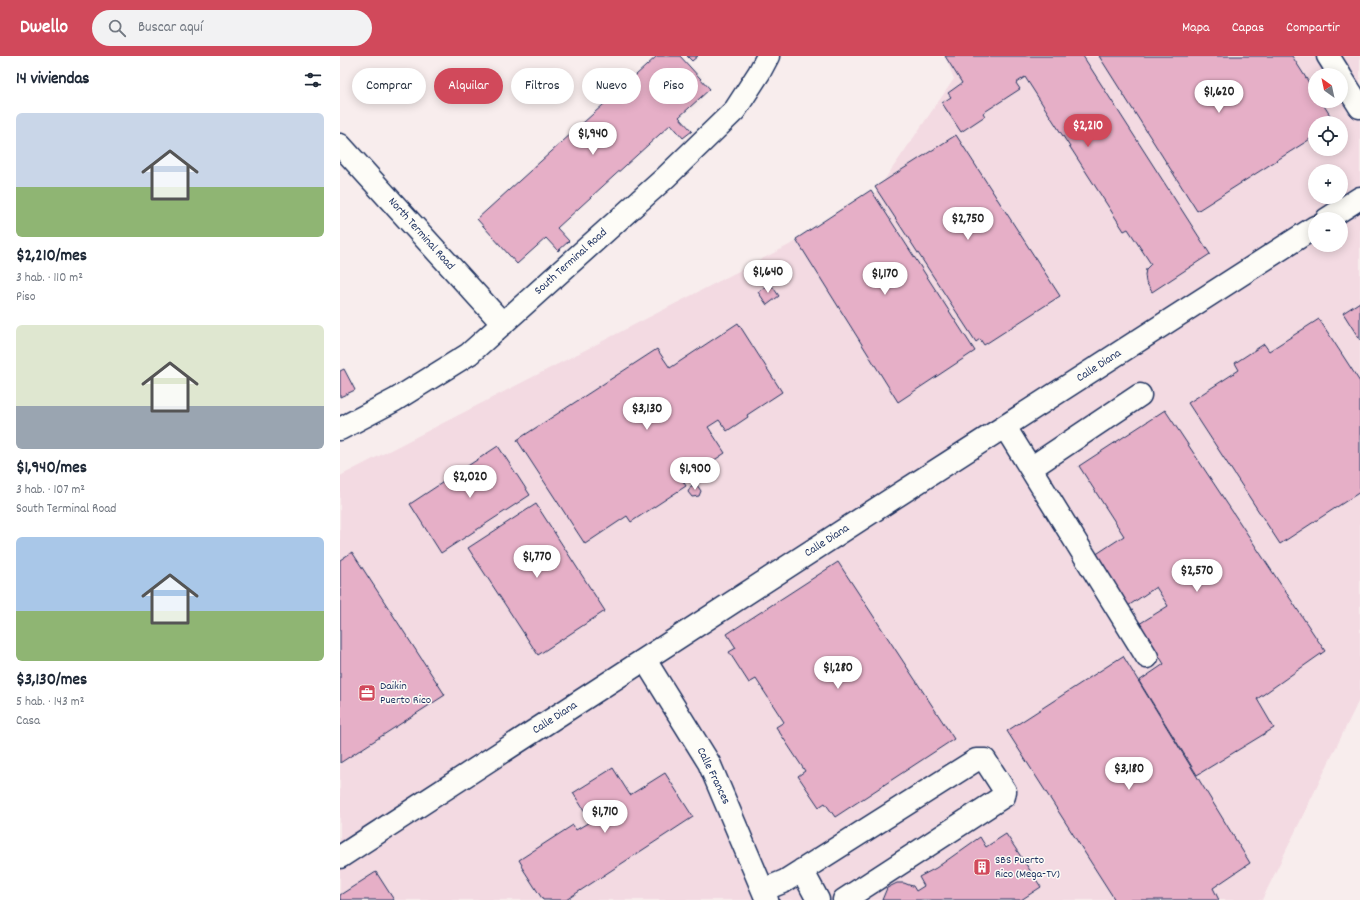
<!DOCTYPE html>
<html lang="es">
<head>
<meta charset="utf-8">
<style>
  body { margin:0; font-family:Dekko,sans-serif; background:#f2f2f3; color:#1f2937; height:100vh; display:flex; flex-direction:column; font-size:15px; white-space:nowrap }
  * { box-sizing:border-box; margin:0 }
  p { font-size:13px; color:#747a83 }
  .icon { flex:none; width:22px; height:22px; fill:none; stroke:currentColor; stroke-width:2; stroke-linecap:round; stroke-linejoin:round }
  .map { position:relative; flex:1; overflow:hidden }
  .details { display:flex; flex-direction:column; background:#fff; width:340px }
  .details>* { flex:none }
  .hud { position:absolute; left:12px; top:12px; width:380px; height:36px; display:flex; gap:8px }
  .needle { width:26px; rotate:327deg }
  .tools { position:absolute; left:968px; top:12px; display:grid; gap:8px }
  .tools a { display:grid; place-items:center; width:40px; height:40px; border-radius:50%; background:#fff; box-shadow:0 2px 10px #0003; font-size:20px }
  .price { position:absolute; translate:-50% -34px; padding:0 9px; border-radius:14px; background:#fff; color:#222; font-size:13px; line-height:26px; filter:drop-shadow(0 1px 2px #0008) }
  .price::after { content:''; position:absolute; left:50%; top:24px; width:12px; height:9px; margin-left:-6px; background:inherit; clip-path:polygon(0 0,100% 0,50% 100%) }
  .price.current { background:#d1495b; color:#fff }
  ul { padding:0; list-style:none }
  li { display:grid; align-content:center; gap:8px; height:212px; padding:0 16px }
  li span { display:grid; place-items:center; height:124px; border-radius:6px; color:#555 }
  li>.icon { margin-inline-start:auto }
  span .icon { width:72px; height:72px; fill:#fffc; stroke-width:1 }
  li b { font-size:17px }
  h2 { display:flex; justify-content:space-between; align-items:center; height:48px; padding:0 16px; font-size:17px }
  .tag { padding:0 14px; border-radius:18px; background:#fff; box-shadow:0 2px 10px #0003; font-size:14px; line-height:36px }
  .tag.current { background:#d1495b; color:#fff }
  header { display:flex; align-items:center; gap:24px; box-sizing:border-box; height:56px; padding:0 20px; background:#d1495b; color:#fff }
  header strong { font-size:19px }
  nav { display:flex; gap:22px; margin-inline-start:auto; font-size:14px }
  .search { width:280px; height:36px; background:#f2f2f3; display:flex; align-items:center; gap:10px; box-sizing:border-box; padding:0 14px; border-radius:22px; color:#747a83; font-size:15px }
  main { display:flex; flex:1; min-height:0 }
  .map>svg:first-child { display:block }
  .built { fill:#f3dae2; fill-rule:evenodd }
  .building { fill:#e6afc7; stroke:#1b2f5e }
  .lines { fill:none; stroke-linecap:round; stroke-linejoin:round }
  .minor-casing { stroke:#1b2f5e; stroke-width:25 }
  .minor { stroke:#fdfcf7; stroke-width:22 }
  .labels { text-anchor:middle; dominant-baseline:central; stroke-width:3; stroke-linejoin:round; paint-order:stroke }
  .street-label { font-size:12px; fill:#1b2f5e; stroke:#fdfcf7 }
  .poi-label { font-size:12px; fill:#1b2f5e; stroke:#fdfcf7; text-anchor:start }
</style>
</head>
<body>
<header>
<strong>Dwello</strong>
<div class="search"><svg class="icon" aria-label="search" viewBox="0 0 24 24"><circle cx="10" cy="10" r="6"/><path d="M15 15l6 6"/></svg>Buscar aquí</div>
<nav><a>Mapa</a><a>Capas</a><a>Compartir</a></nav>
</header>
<main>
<section class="details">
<h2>14 viviendas<svg class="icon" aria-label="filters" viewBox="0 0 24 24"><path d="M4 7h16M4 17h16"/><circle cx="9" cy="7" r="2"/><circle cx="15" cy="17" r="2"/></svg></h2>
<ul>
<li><span style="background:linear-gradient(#c9d6e8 60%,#8fb573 0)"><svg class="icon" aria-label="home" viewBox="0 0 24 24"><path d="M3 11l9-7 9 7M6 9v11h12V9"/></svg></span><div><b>$2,210/mes</b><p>3 hab. · 110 m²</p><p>Piso</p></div></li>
<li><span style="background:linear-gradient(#dfe7d0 65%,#9aa5b1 0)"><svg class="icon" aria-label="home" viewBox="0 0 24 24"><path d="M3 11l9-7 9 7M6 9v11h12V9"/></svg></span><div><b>$1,940/mes</b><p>3 hab. · 107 m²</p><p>South Terminal Road</p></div></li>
<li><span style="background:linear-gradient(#a9c7e8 60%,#8fb573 0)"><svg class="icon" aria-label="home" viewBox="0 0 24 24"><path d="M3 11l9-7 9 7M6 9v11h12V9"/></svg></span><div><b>$3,130/mes</b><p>5 hab. · 143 m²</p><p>Casa</p></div></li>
</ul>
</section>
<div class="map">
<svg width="1020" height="844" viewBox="0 0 1020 844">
  <rect width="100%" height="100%" fill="#f8eded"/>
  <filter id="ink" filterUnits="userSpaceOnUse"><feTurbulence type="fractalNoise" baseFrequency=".025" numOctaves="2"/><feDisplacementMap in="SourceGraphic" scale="8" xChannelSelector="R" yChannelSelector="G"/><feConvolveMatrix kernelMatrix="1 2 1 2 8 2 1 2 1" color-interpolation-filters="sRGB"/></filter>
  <g filter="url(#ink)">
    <path class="built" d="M 605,0 L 1020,0 L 1020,642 L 922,844 L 0,844 L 0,420 L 527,149 L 614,23 ZM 975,19 L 1001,19 L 1001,45 L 975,45 ZM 975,67 L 1001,67 L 1001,93 L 975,93 ZM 975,115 L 1001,115 L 1001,141 L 975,141 ZM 975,163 L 1001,163 L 1001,189 L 975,189 Z"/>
    <path class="building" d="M 317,0 L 340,0 L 370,33 L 339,61 L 352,75 L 343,82 L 331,68 L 217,172 L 229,185 L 218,195 L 206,182 L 177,208 L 137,163 Z
      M 347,0 L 358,0 L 352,5 Z
      M 605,0 L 743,0 L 870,198 L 812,236 L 806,226 L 805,219 L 806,213 L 811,208 L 788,173 L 784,175 L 685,21 L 676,27 L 680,33 L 643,57 L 645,60 L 621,76 L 602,47 L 611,41 L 608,37 L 622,27 Z
      M 759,0 L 952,0 L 975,36 L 975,45 L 981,45 L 995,67 L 975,67 L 975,80 L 857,155 Z
      M 616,79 L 720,240 L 644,289 L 640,283 L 636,286 L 535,131 Z
      M 531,134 L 635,295 L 558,346 L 456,183 Z
      M 430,227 L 439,240 L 427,249 L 418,236 Z
      M 1020,246 L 1020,284 L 1003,257 Z
      M 979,263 L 1020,326 L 1020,436 L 940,488 L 848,347 L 899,314 L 895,307 L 924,288 L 929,295 Z
      M 398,267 L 442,336 L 407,359 L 408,361 L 387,375 L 379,364 L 368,371 L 385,397 L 343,425 L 346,430 L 291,466 L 287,460 L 245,488 L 177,384 L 317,293 L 330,312 Z
      M 4,313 L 15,334 L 0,341 L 0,315 Z
      M 825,354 L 985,595 L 917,643 L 934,672 L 857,719 L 799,625 L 824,608 L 799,568 L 828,550 L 816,531 L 788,550 L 755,499 L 784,480 L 739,410 Z
      M 158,390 L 190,439 L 101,497 L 70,448 Z
      M 357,429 L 361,435 L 359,440 L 352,441 L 348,436 L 351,430 Z
      M 196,448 L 265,555 L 198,599 L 128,492 Z
      M 12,496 L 105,639 L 0,707 L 0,504 Z
      M 498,506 L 614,683 L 495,761 L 485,747 L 479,751 L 458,720 L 465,715 L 436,671 L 444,666 L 416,623 L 409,627 L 389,596 L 396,592 L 387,578 Z
      M 783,600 L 910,807 L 873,832 L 879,844 L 775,844 L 667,675 Z
      M 273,712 L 290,739 L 325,717 L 353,761 L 226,844 L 203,844 L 181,810 L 182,809 L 179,804 L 233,769 L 236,774 L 251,765 L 233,737 Z
      M 666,778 L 701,831 L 681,844 L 542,844 L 547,832 L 557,827 L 564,827 L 569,829 L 573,830 L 576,835 L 584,830 L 579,821 L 596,812 L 640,781 L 646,791 Z
      M 36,816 L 54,844 L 0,844 L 0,839 Z"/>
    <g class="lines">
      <defs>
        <path id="minor" d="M 988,0 L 1000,19
          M 1001,21 L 1020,51
          M 0,89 L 163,268
          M 987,163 L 1020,142
          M 665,371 L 807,601
          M 0,373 L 55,344 L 129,298 L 326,121 L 395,54 L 419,17 L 428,0
          M 691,412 L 800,339
          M 305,604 L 369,707 L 427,844
          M 0,801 L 541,450 L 975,171
          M 462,814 L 478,844
          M 423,834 L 445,825 L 636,704 L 645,704 L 665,735 L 664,740 L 504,844"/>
      </defs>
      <use href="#minor" class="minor-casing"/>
      <use href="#minor" class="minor"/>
    </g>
  </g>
  <defs>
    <symbol id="office-square" viewBox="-11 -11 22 22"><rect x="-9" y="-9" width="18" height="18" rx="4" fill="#d1495b" stroke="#fdfcf7"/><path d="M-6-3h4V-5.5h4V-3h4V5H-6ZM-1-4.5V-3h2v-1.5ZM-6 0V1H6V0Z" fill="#fff"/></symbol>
    <symbol id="building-square" viewBox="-11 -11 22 22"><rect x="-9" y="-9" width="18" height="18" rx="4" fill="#d1495b" stroke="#fdfcf7"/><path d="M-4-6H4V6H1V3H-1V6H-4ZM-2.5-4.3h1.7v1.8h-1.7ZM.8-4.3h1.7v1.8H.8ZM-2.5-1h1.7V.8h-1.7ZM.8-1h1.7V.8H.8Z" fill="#fff"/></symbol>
  </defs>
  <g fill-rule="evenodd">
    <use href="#office-square" x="17" y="627" width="20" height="20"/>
    <use href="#building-square" x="632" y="801" width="20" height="20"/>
  </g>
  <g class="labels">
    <g class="street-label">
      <text transform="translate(81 178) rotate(48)">North Terminal Road</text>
      <text transform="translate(231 206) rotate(-42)">South Terminal Road</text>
      <text transform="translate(759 310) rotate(-33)">Calle Diana</text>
      <text transform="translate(487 485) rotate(-33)">Calle Diana</text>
      <text transform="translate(215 662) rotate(-33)">Calle Diana</text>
      <text transform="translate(373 720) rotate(64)">Calle Frances</text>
    </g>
    <g class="poi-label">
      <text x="40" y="630">Daikin<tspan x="40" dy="14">Puerto Rico</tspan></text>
      <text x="655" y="804">SBS Puerto<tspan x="655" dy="14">Rico (Mega-TV)</tspan></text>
    </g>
  </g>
</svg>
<div class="tools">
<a><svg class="needle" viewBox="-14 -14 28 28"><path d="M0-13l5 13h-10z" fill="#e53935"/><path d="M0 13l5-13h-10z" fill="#747a83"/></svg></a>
<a><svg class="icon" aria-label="locate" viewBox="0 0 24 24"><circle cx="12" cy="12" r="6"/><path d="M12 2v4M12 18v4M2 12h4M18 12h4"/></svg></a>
<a>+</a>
<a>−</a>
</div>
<b class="price" style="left:879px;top:58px">$1,620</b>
<b class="price current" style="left:748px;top:92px">$2,210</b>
<b class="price" style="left:253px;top:100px">$1,940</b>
<b class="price" style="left:628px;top:185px">$2,750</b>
<b class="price" style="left:428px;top:238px">$1,640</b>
<b class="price" style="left:545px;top:240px">$1,170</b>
<b class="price" style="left:307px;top:375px">$3,130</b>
<b class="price" style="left:355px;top:435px">$1,900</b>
<b class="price" style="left:130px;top:443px">$2,020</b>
<b class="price" style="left:197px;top:523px">$1,770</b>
<b class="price" style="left:857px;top:537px">$2,570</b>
<b class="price" style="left:498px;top:634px">$1,280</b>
<b class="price" style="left:789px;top:735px">$3,180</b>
<b class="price" style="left:265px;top:778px">$1,710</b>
<div class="hud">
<a class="tag">Comprar</a>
<a class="tag current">Alquilar</a>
<a class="tag">Filtros</a>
<a class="tag">Nuevo</a>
<a class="tag">Piso</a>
</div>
</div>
</main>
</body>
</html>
